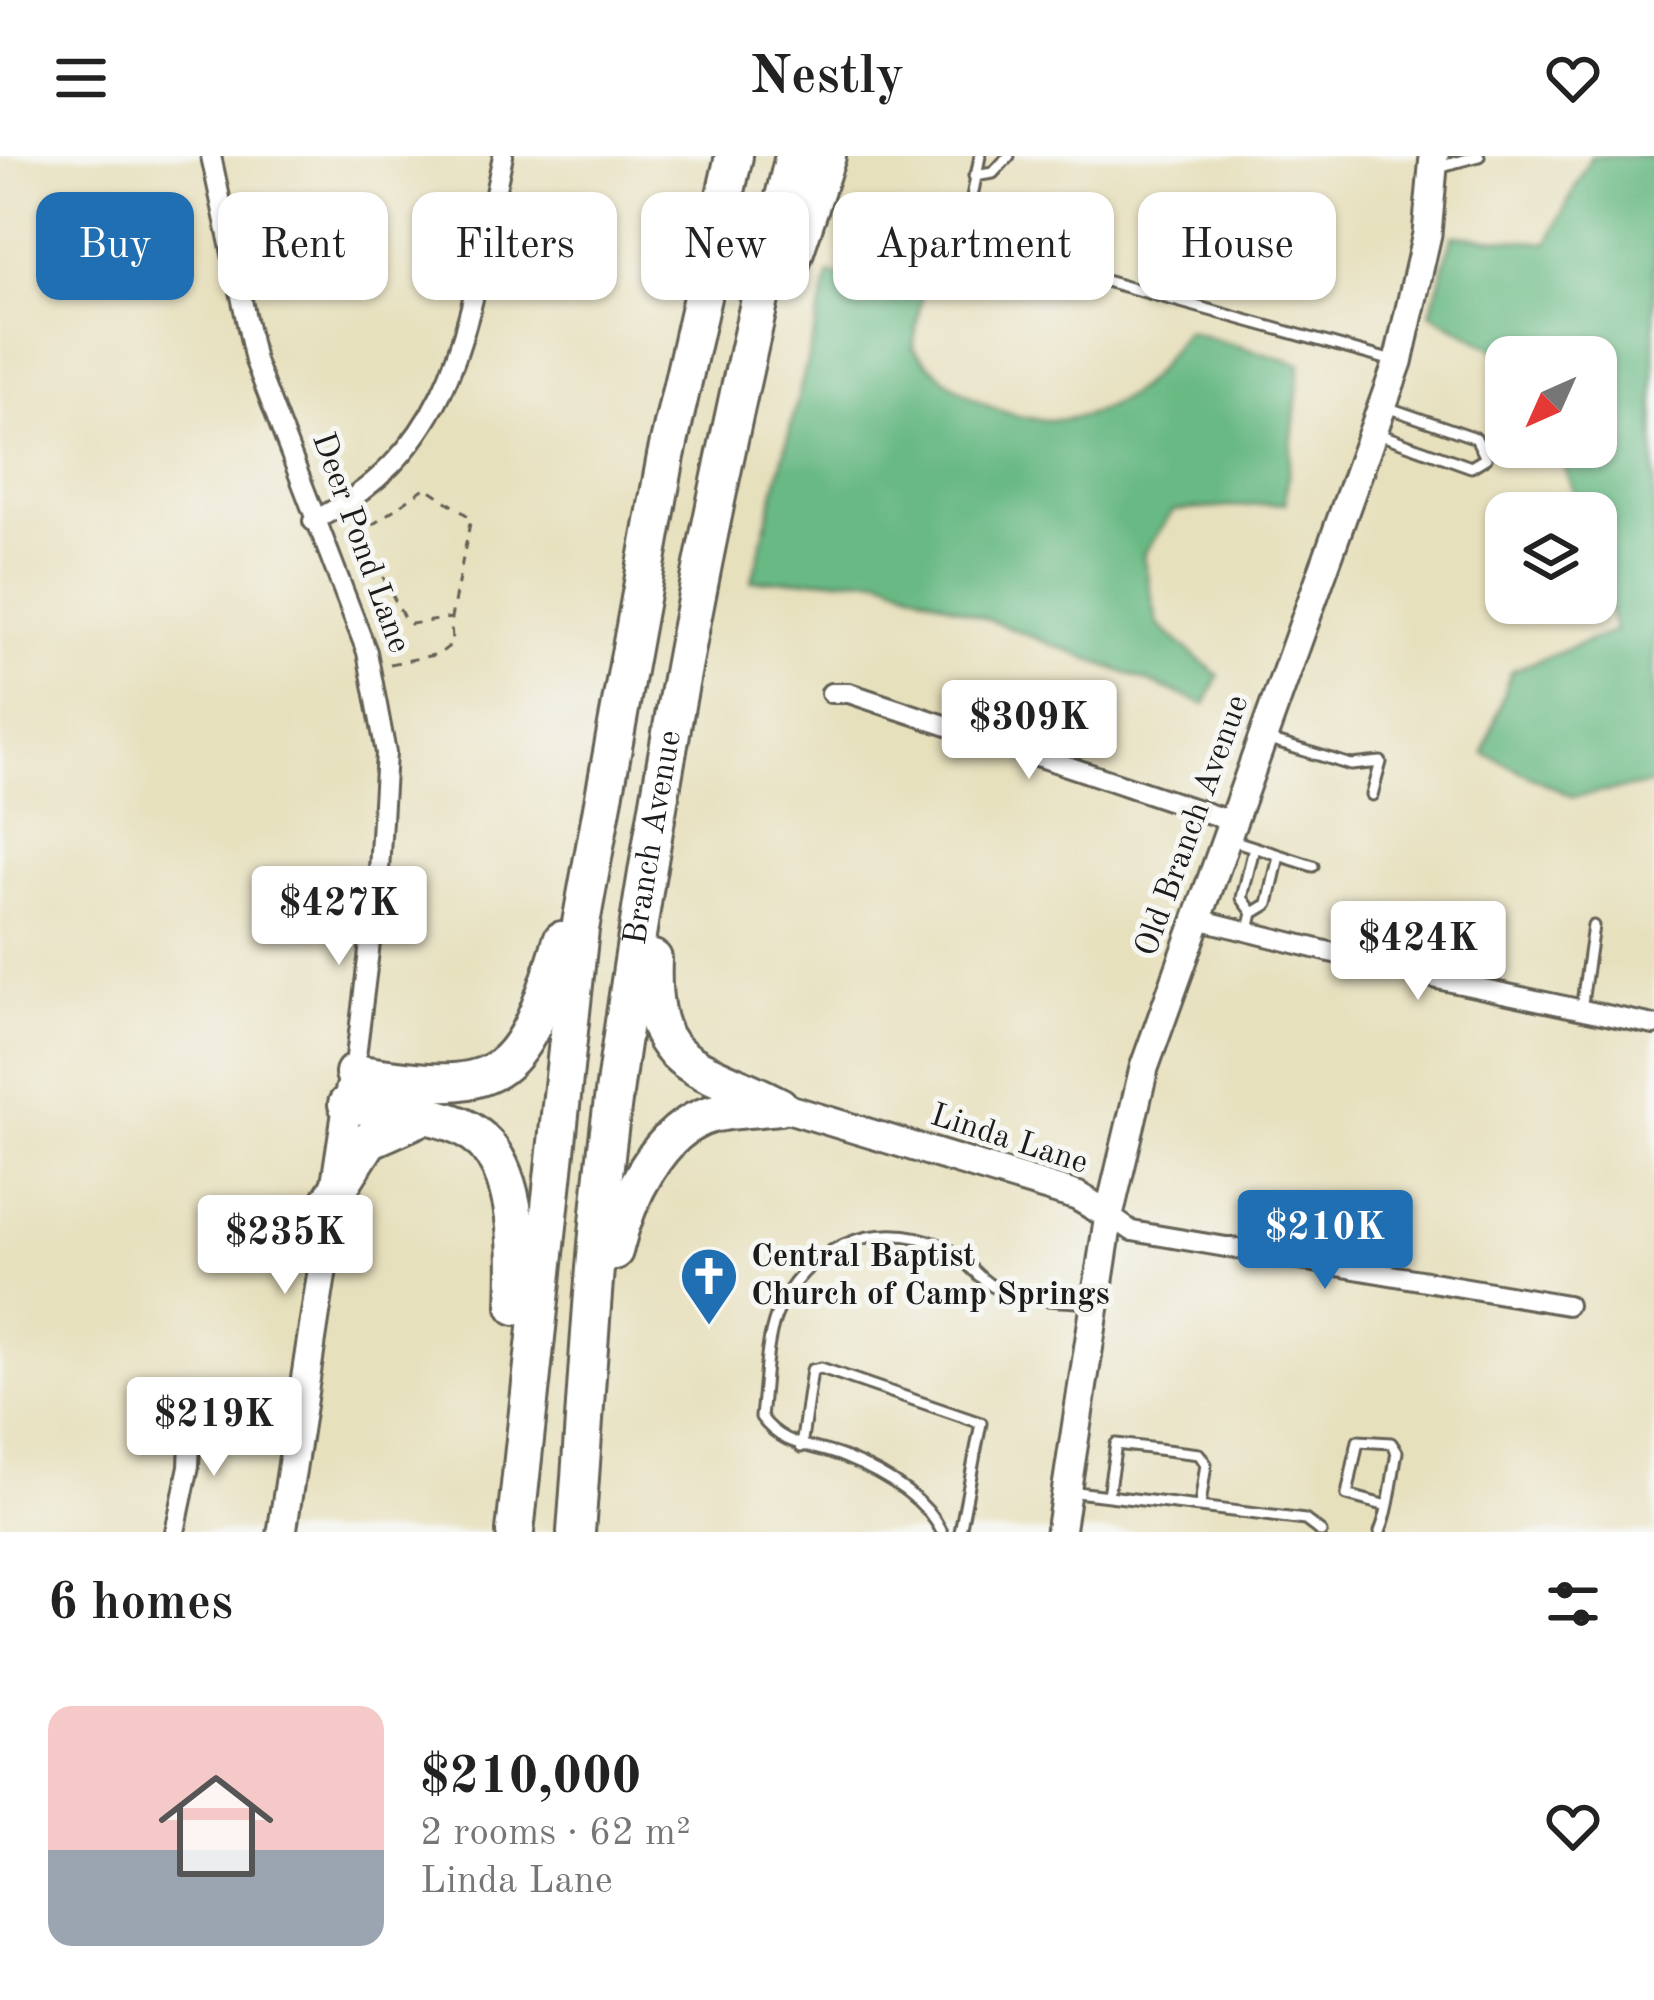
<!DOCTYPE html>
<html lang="en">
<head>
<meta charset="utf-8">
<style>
  body { margin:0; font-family:"Old Standard TT",serif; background:#f2f2f2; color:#222; height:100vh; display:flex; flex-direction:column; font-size:45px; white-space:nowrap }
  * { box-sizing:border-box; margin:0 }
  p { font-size:39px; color:#767676 }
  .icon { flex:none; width:66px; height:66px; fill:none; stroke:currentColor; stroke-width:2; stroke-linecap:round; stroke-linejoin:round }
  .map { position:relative; height:1376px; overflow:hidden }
  .drawer { display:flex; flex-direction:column; background:#fff; flex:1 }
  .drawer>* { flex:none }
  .guide { position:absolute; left:36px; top:36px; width:1584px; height:108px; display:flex; gap:24px }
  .needle { width:78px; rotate:225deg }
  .fabs { position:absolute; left:1485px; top:180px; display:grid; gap:24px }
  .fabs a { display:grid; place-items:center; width:132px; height:132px; border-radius:24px; background:#fff; box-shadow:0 3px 9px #0004; font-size:60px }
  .price { position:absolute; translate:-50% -102px; padding:0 27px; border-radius:12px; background:#fff; color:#222; font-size:39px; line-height:78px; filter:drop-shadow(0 3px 6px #0008) }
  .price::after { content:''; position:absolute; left:50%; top:72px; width:36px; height:27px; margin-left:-18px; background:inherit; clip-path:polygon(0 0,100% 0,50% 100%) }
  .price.on { background:#1f6fb2; color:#fff }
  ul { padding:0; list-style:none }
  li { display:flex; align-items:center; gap:36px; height:300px; padding:0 48px }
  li+li { border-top:3px solid #e0e0e0 }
  li span { display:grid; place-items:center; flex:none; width:336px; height:240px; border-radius:24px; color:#555 }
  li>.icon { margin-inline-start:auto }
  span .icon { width:144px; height:144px; fill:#fffc; stroke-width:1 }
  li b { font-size:51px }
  h2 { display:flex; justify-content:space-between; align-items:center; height:144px; padding:0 48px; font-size:51px }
  .pill { padding:0 42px; border-radius:24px; background:#fff; box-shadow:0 3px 9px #0004; font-size:42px; line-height:108px }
  .pill.on { background:#1f6fb2; color:#fff }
  header { display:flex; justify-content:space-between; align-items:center; height:156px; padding:0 48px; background:#fff; font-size:54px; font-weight:600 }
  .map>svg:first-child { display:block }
  .forest { fill:#69b984; stroke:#426a50; stroke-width:3 }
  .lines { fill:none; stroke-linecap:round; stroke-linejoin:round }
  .lane-casing { stroke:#636154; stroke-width:15 }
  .street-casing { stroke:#636154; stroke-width:24 }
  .secondary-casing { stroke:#636154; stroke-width:33 }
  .highway-casing { stroke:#636154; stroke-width:42 }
  .path { stroke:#636154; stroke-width:3; stroke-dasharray:9 9; stroke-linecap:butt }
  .lane { stroke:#fff; stroke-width:9 }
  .street { stroke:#fff; stroke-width:18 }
  .secondary { stroke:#fff; stroke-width:27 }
  .highway { stroke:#fff; stroke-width:36 }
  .labels { text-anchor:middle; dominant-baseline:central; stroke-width:10; stroke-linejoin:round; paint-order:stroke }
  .street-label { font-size:33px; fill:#1c1c1c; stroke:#f6f6f2 }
  .poi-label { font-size:33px; font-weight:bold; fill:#1c1c1c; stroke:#f6f6f2; text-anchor:start }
</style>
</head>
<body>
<header><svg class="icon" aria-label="menu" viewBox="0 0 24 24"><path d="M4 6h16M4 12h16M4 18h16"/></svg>Nestly<svg class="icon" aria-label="heart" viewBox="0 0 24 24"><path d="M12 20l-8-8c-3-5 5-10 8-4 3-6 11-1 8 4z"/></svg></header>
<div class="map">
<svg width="1654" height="1376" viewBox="0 0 1654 1376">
  <rect width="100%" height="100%" fill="#f6f6f2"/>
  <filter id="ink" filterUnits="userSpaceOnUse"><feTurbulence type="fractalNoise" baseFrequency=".00833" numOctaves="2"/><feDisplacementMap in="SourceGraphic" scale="24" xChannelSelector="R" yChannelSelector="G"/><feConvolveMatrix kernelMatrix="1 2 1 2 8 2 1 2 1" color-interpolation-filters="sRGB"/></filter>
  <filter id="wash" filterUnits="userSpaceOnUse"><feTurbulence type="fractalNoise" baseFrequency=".004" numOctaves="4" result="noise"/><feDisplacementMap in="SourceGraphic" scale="48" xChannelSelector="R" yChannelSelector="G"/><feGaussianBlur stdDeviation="2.7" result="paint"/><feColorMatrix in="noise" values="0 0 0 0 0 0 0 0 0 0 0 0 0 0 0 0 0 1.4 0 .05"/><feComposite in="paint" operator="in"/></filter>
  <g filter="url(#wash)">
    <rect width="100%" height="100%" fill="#e7e0bd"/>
    <path class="forest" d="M 1591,0 L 1654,0 L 1654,628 L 1573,641 L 1484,597 L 1511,515 L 1615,475 L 1596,393 L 1596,357 L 1582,357 L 1556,291 L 1596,291 L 1596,201 L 1508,201 L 1430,157 L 1453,79 L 1548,87 Z
      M 829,118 L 922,138 L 913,192 C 972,258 1057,293 1137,233 C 1156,219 1171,193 1186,175 L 1300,208 L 1285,347 L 1173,355 L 1143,399 L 1158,469 L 1219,520 L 1205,548 L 881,422 L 752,425 Z"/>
  </g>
  <g filter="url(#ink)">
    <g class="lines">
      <defs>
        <path id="lane" d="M 980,0 L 971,46 L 996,87 L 1019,101 L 1393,205
          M 1438,11 L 1479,0
          M 974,20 L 993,17 L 1009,0
          M 1376,277 L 1471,311 L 1486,302 L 1476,282 L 1389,252
          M 1269,584 L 1351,609 L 1381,606 L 1372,639
          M 1232,684 L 1313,710
          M 1253,757 L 1242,742 L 1254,692
          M 1249,774 L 1253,757 L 1268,748 L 1279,700
          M 1581,854 L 1593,770
          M 801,1291 L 812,1214 L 821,1212 L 981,1267 L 960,1376
          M 1068,1335 L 1305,1364 L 1321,1376
          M 1108,1339 L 1116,1288 L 1199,1298 L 1206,1308 L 1200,1349
          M 942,1376 C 924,1340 881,1316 844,1301 C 811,1288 784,1292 761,1261 C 765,1229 765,1190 776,1160 C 802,1093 876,1060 942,1090 C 963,1099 974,1119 992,1130 C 1020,1146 1062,1144 1093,1147
          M 1380,1376 C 1390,1351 1392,1322 1397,1296 L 1391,1287 L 1358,1285 L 1347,1339 L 1387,1350"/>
        <path id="street" d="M 211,0 L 255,205 L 367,496 L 386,597 L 379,714 L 354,917
          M 313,365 C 466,289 469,150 503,0
          M 831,537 L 849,537 L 1234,666
          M 1198,763 L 1442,824 L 1654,869
          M 1109,1059 L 1132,1075 L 1567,1149
          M 175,1376 L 189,1310 L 191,1262"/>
        <path id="secondary" d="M 779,950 L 1077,1040 L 1109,1059
          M 282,1376 L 350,933
          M 1060,1376 L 1109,1059 L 1144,912 L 1398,206 L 1427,78 L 1434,0"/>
        <g id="highway">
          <path d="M 789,113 L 827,0"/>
          <path d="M 653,803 C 648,916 696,906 779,950"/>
          <path d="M 354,917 C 499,940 520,929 562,784"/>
          <path d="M 347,948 C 383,953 425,955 459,969 C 522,996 518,1095 516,1150"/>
          <path d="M 329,1047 L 369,984 L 423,960"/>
          <path d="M 614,1095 C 626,1045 657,973 712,958 C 733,953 758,953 779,950"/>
          <path d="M 515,1376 L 580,773 L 666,300 L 734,0"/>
          <path id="s1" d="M 576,1376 C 587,1235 593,1092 612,952 C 655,631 717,314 794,0"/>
        </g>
      </defs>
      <use href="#lane" class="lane-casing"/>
      <use href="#street" class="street-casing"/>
      <use href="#secondary" class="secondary-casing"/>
      <use href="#highway" class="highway-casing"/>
      <path class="path" d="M 390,508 L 439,498 L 452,488 L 451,462 L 471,362 L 426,331 L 361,377 L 405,464 L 411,468 L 451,462"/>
      <use href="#lane" class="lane"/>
      <use href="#street" class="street"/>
      <use href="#secondary" class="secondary"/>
      <use href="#highway" class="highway"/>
    </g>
  </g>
  <defs>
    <symbol id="church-pin" viewBox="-11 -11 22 30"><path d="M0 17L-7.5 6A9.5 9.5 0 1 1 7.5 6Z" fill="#1f6fb2" stroke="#f6f6f2"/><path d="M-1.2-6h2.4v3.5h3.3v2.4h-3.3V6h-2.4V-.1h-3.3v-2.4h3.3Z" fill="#fff"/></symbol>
  </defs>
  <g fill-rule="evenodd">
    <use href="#church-pin" x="676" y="1087" width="66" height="90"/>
  </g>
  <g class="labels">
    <g class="street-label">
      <text transform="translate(360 387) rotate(70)">Deer Pond Lane</text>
      <text transform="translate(1193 670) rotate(-70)">Old Branch Avenue</text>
      <text stroke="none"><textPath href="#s1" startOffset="699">Branch Avenue</textPath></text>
      <text transform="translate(1009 984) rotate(18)">Linda Lane</text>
    </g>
    <g class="poi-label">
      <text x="751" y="1101">Central Baptist<tspan x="751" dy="38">Church of Camp Springs</tspan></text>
    </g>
  </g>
</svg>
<div class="fabs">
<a><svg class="needle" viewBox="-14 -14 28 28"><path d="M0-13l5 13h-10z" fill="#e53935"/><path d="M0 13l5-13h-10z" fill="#767676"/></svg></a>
<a><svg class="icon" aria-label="layers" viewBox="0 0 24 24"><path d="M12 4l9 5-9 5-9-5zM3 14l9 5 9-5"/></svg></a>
</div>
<b class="price" style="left:1029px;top:626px">$309K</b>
<b class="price" style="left:339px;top:812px">$427K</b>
<b class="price" style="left:1418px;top:847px">$424K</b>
<b class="price on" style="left:1325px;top:1136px">$210K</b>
<b class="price" style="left:285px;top:1141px">$235K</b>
<b class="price" style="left:214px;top:1323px">$219K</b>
<div class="guide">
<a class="pill on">Buy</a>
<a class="pill">Rent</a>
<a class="pill">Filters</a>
<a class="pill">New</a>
<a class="pill">Apartment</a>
<a class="pill">House</a>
</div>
</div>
<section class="drawer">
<h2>6 homes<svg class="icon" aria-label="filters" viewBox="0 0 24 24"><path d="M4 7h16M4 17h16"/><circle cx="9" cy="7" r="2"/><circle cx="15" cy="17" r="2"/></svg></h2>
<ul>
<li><span style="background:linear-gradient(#f6c9c9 60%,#9aa5b1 0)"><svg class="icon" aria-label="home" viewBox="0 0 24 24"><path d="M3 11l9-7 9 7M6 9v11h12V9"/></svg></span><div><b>$210,000</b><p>2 rooms · 62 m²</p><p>Linda Lane</p></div><svg class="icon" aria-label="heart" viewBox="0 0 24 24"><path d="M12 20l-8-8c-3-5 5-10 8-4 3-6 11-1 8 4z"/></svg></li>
</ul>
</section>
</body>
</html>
